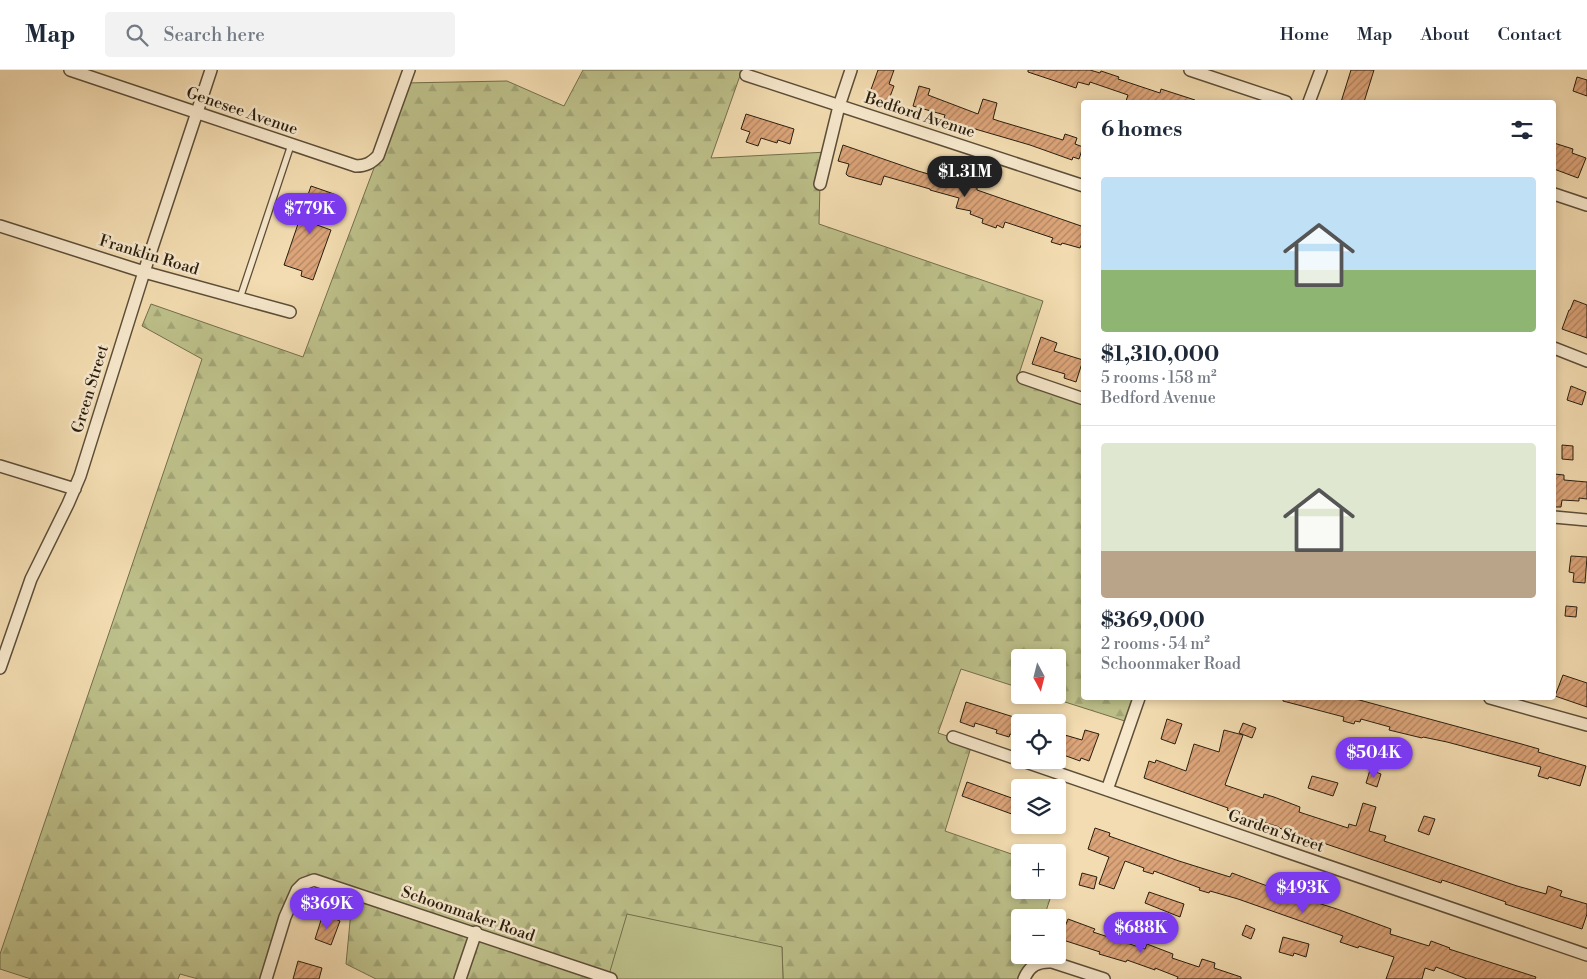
<!DOCTYPE html>
<html lang="en">
<head>
<meta charset="utf-8">
<style>
  body { margin:0; font-family:"Libre Bodoni",serif; background:#f2f2f3; color:#1f2937; height:100vh; display:flex; flex-direction:column; font-size:19px; white-space:nowrap }
  * { box-sizing:border-box; margin:0 }
  p { font-size:16px; color:#747a83 }
  .icon { flex:none; width:28px; height:28px; fill:none; stroke:currentColor; stroke-width:2; stroke-linecap:round; stroke-linejoin:round }
  .map { position:relative; flex:1; overflow:hidden }
  .drawer { position:absolute; left:1081px; top:30px; width:475px; height:600px; display:flex; flex-direction:column; background:#fff; border-radius:5px; box-shadow:0 2px 8px #0003 }
  .drawer>* { flex:none }
  .needle { width:32px; rotate:173deg }
  .buttons { position:absolute; left:1011px; top:579px; display:grid; gap:10px }
  .buttons a { display:grid; place-items:center; width:55px; height:55px; border-radius:5px; background:#fff; box-shadow:0 2px 8px #0003; font-size:25px }
  .price { position:absolute; translate:-50% -42px; padding:0 11px; border-radius:18px; background:#7c3aed; color:#fff; font-size:16px; line-height:32px; filter:drop-shadow(0 1px 2px #0008) }
  .price::after { content:''; position:absolute; left:50%; top:30px; width:15px; height:11px; margin-left:-8px; background:inherit; clip-path:polygon(0 0,100% 0,50% 100%) }
  .price.on { background:#222; color:#fff }
  ul { padding:0; list-style:none }
  li { display:grid; align-content:center; gap:10px; height:265px; padding:0 20px }
  li+li { border-top:1px solid #e0e1e3 }
  li span { display:grid; place-items:center; height:155px; border-radius:5px; color:#555 }
  li>.icon { margin-inline-start:auto }
  span .icon { width:90px; height:90px; fill:#fffc; stroke-width:1 }
  li b { font-size:21px }
  h2 { display:flex; justify-content:space-between; align-items:center; height:60px; padding:0 20px; font-size:21px }
  header { display:flex; align-items:center; gap:30px; box-sizing:border-box; height:70px; padding:0 25px; background:#fff; border-bottom:1px solid #e0e1e3 }
  header strong { font-size:24px }
  nav { display:flex; gap:28px; margin-inline-start:auto; font-size:18px }
  .search { width:350px; height:45px; background:#f2f2f3; display:flex; align-items:center; gap:12px; box-sizing:border-box; padding:0 18px; border-radius:5px; color:#747a83; font-size:19px }
  .map>svg:first-child { display:block }
  .forest { fill:url(#forest-firs); stroke:#736f4c }
  .green { fill:#bdc08a; stroke:#736f4c }
  .building { fill:url(#building-hatch); stroke:#291e0f }
  .lines { fill:none; stroke-linecap:round; stroke-linejoin:round }
  .lane-casing { stroke:#5c4e38; stroke-width:8 }
  .street-casing { stroke:#5c4e38; stroke-width:14 }
  .lane { stroke:#f7e8cc; stroke-width:5.5 }
  .street { stroke:#f7e8cc; stroke-width:11 }
  .labels { text-anchor:middle; dominant-baseline:central; stroke-width:5; stroke-linejoin:round; paint-order:stroke }
  .street-label { font-size:16px; fill:#291e0f; stroke:#f7e8cc }
</style>
</head>
<body>
<header>
<strong>Map</strong>
<div class="search"><svg class="icon" aria-label="search" viewBox="0 0 24 24"><circle cx="10" cy="10" r="6"/><path d="M15 15l6 6"/></svg>Search here</div>
<nav><a>Home</a><a>Map</a><a>About</a><a>Contact</a></nav>
</header>
<div class="map">
<svg width="1587" height="909" viewBox="0 0 1587 909">
  <defs>
    <pattern id="forest-firs" width="22" height="20" patternUnits="userSpaceOnUse" patternTransform="scale(1.25)"><rect width="22" height="20" fill="#bdc08a"/><path d="M5 1l3.5 6h-7zM16 11l3.5 6h-7z" fill="#a2a576"/></pattern>
    <pattern id="building-hatch" width="6" height="6" patternUnits="userSpaceOnUse" patternTransform="scale(1.25)"><rect width="6" height="6" fill="#dca479"/><path d="M-1 1l2-2M0 6l6-6M5 7l2-2" fill="none" stroke="#b28562"/></pattern>
  </defs>
  <rect width="100%" height="100%" fill="#f3dcb1"/>
  <filter id="stains"><feTurbulence type="fractalNoise" baseFrequency=".004" numOctaves="4"/><feColorMatrix values="0 0 0 0 .2 0 0 0 0 .09 0 0 0 0 .02 0 0 0 .5 -.17"/></filter>
  <radialGradient id="worn" r=".72"><stop offset=".6" stop-color="#630" stop-opacity="0"/><stop offset="1" stop-color="#630" stop-opacity=".3"/></radialGradient>
  <path class="forest" d="M 583,0 L 742,0 L 711,88 L 828,82 L 820,114 L 819,154 L 1043,231 L 1018,307 L 1084,329 L 1084,628 L 1139,628 L 1131,653 L 1043,625 L 1058,625 L 1058,588 L 1020,588 L 1020,618 L 961,599 L 938,663 L 972,674 L 945,761 L 1020,787 L 1020,820 L 1053,820 L 1044,847 L 1020,848 L 1020,885 L 1032,885 L 1024,909 L 783,909 L 782,877 L 612,909 L 376,909 L 346,894 L 353,820 L 303,814 L 266,909 L 198,909 L 180,904 L 178,909 L 31,909 L 0,899 L 0,884 L 202,289 L 142,256 L 151,234 L 303,287 L 380,82 L 404,13 L 507,11 L 564,36 Z"/>
  <path class="green" d="M 627,844 L 782,877 L 783,909 L 612,909 L 608,908 Z"/>
  <path class="building" d="M 878,0 L 894,0 L 889,14 L 894,16 L 888,32 L 869,25 Z
    M 1028,0 L 1090,0 L 1100,3 L 1101,1 L 1119,7 L 1118,9 L 1160,23 L 1161,19 L 1195,30 L 1195,32 L 1132,32 L 1126,31 L 1128,25 L 1090,12 L 1089,15 L 1078,12 L 1076,18 L 1028,2 Z
    M 1351,0 L 1374,0 L 1364,32 L 1341,32 Z
    M 1577,7 L 1587,10 L 1587,26 L 1573,21 Z
    M 919,16 L 930,19 L 928,25 L 978,44 L 983,29 L 997,33 L 993,49 L 999,51 L 1063,70 L 1065,64 L 1077,68 L 1075,74 L 1083,77 L 1079,89 L 1073,87 L 1072,90 L 1030,75 L 958,54 L 944,48 L 945,45 L 913,36 Z
    M 746,44 L 794,59 L 790,74 L 778,70 L 777,73 L 761,68 L 758,76 L 746,72 L 750,62 L 741,59 Z
    M 1554,73 L 1573,79 L 1572,83 L 1586,88 L 1578,108 L 1554,99 Z
    M 843,75 L 918,101 L 977,118 L 977,120 L 1084,157 L 1084,168 L 1080,178 L 1062,173 L 1061,175 L 1051,172 L 1053,168 L 1005,152 L 1003,158 L 997,155 L 996,158 L 982,153 L 983,149 L 970,144 L 971,141 L 956,138 L 959,128 L 930,120 L 930,119 L 884,106 L 881,115 L 848,106 L 846,104 L 849,94 L 838,91 Z
    M 311,116 L 334,124 L 330,135 L 324,133 L 317,155 L 331,160 L 313,210 L 301,206 L 302,201 L 284,195 Z
    M 1574,230 L 1587,235 L 1587,268 L 1562,259 L 1569,240 L 1570,240 Z
    M 1041,267 L 1057,273 L 1054,281 L 1083,290 L 1076,312 L 1064,308 L 1065,304 L 1032,294 Z
    M 1571,316 L 1586,322 L 1582,335 L 1567,330 Z
    M 1562,375 L 1573,376 L 1573,390 L 1562,389 Z
    M 1554,404 L 1564,405 L 1564,410 L 1587,412 L 1587,429 L 1579,428 L 1579,431 L 1562,430 L 1561,437 L 1554,437 Z
    M 1571,486 L 1587,487 L 1585,513 L 1573,512 L 1574,503 L 1569,502 Z
    M 1566,536 L 1577,537 L 1576,547 L 1565,546 Z
    M 1563,605 L 1587,613 L 1587,637 L 1555,626 Z
    M 1283,628 L 1352,628 L 1518,673 L 1539,679 L 1538,682 L 1586,696 L 1580,716 L 1549,707 L 1548,709 L 1538,706 L 1541,697 L 1447,672 L 1423,667 L 1422,668 L 1389,660 L 1390,657 L 1361,649 L 1360,652 L 1355,651 L 1354,654 L 1343,651 L 1344,647 L 1283,631 Z
    M 966,632 L 1020,649 L 1020,667 L 1010,664 L 1009,667 L 996,663 L 997,660 L 975,653 L 974,657 L 960,652 Z
    M 1167,649 L 1182,654 L 1175,674 L 1161,669 Z
    M 1243,653 L 1256,658 L 1252,668 L 1239,663 Z
    M 1085,660 L 1099,664 L 1089,691 L 1081,688 L 1080,691 L 1058,683 L 1058,663 L 1082,670 Z
    M 1224,660 L 1243,665 L 1225,715 L 1263,728 L 1264,724 L 1274,727 L 1300,737 L 1299,742 L 1348,758 L 1349,754 L 1356,756 L 1363,733 L 1376,737 L 1369,761 L 1386,766 L 1384,771 L 1517,816 L 1546,824 L 1548,816 L 1562,821 L 1560,826 L 1587,834 L 1587,844 L 1582,859 L 1505,834 L 1506,832 L 1457,815 L 1442,810 L 1441,813 L 1279,758 L 1279,757 L 1239,744 L 1227,740 L 1228,738 L 1144,708 L 1149,691 L 1155,693 L 1156,690 L 1186,701 L 1194,674 L 1219,682 Z
    M 1370,700 L 1381,704 L 1377,717 L 1366,713 Z
    M 1312,706 L 1338,713 L 1333,726 L 1308,718 Z
    M 967,712 L 1020,731 L 1020,747 L 962,726 Z
    M 1424,746 L 1435,749 L 1429,765 L 1418,761 Z
    M 1095,758 L 1110,763 L 1109,766 L 1179,791 L 1230,807 L 1232,803 L 1289,824 L 1337,839 L 1391,859 L 1390,864 L 1429,876 L 1431,871 L 1450,878 L 1449,879 L 1536,907 L 1535,909 L 1467,909 L 1436,897 L 1434,901 L 1425,898 L 1422,909 L 1386,909 L 1394,887 L 1359,876 L 1358,878 L 1340,872 L 1343,866 L 1238,829 L 1210,821 L 1209,823 L 1199,820 L 1200,818 L 1154,801 L 1153,804 L 1143,801 L 1144,798 L 1125,791 L 1114,819 L 1099,814 L 1109,787 L 1088,779 Z
    M 1082,803 L 1097,807 L 1094,819 L 1079,815 Z
    M 1149,822 L 1184,834 L 1180,847 L 1145,833 Z
    M 323,844 L 340,851 L 331,875 L 315,869 Z
    M 1068,849 L 1095,859 L 1093,862 L 1145,879 L 1147,874 L 1173,884 L 1172,888 L 1199,897 L 1202,889 L 1215,893 L 1214,898 L 1241,907 L 1241,909 L 1177,909 L 1178,907 L 1155,898 L 1155,900 L 1127,890 L 1126,892 L 1099,884 L 1100,882 L 1060,869 Z
    M 1246,855 L 1255,859 L 1251,869 L 1242,865 Z
    M 1283,867 L 1309,874 L 1306,887 L 1294,883 L 1293,886 L 1279,882 Z
    M 298,891 L 322,898 L 319,909 L 293,909 Z"/>
  <g class="lines">
    <defs>
      <path id="lane" d="M 240,228 L 291,75"/>
      <path id="street" d="M 70,0 L 356,96 C 366,96 371,93 378,86 L 409,0
        M 1190,0 L 1286,32
        M 746,5 L 1084,116
        M 1309,32 L 1321,0
        M 820,114 L 839,36 L 851,0
        M 1554,124 L 1587,135
        M 0,156 L 144,202 L 290,242
        M 1554,278 L 1587,291
        M 1023,308 L 1084,329
        M 0,396 L 75,419
        M 1554,447 L 1587,450
        M 0,598 L 31,509 L 68,434 L 80,406 L 144,202 L 211,0
        M 1490,628 L 1587,655
        M 953,667 L 1587,885
        M 1107,720 L 1139,628
        M 266,909 L 285,847 L 297,820 L 303,814 L 314,810 L 611,909
        M 460,909 L 476,862
        M 1024,909 C 1029,896 1038,891 1052,892 L 1104,909"/>
    </defs>
    <use href="#lane" class="lane-casing"/>
    <use href="#street" class="street-casing"/>
    <use href="#lane" class="lane"/>
    <use href="#street" class="street"/>
  </g>
  <g class="labels">
    <g class="street-label">
      <text transform="translate(242 41) rotate(19)">Genesee Avenue</text>
      <text transform="translate(920 45) rotate(18)">Bedford Avenue</text>
      <text transform="translate(149 185) rotate(17)">Franklin Road</text>
      <text transform="translate(90 319) rotate(-73)">Green Street</text>
      <text transform="translate(1276 761) rotate(19)">Garden Street</text>
      <text transform="translate(468 844) rotate(19)">Schoonmaker Road</text>
    </g>
  </g>
  <rect width="100%" height="100%" filter="url(#stains)"/>
  <rect width="100%" height="100%" fill="url(#worn)"/>
</svg>
<div class="buttons">
<a><svg class="needle" viewBox="-14 -14 28 28"><path d="M0-13l5 13h-10z" fill="#e53935"/><path d="M0 13l5-13h-10z" fill="#747a83"/></svg></a>
<a><svg class="icon" aria-label="locate" viewBox="0 0 24 24"><circle cx="12" cy="12" r="6"/><path d="M12 2v4M12 18v4M2 12h4M18 12h4"/></svg></a>
<a><svg class="icon" aria-label="layers" viewBox="0 0 24 24"><path d="M12 4l9 5-9 5-9-5zM3 14l9 5 9-5"/></svg></a>
<a>+</a>
<a>−</a>
</div>
<b class="price on" style="left:965px;top:128px">$1.31M</b>
<b class="price" style="left:310px;top:165px">$779K</b>
<b class="price" style="left:1374px;top:709px">$504K</b>
<b class="price" style="left:1303px;top:844px">$493K</b>
<b class="price" style="left:327px;top:860px">$369K</b>
<b class="price" style="left:1141px;top:884px">$688K</b>
<section class="drawer">
<h2>6 homes<svg class="icon" aria-label="filters" viewBox="0 0 24 24"><path d="M4 7h16M4 17h16"/><circle cx="9" cy="7" r="2"/><circle cx="15" cy="17" r="2"/></svg></h2>
<ul>
<li><span style="background:linear-gradient(#bfe0f5 60%,#8fb573 0)"><svg class="icon" aria-label="home" viewBox="0 0 24 24"><path d="M3 11l9-7 9 7M6 9v11h12V9"/></svg></span><div><b>$1,310,000</b><p>5 rooms · 158 m²</p><p>Bedford Avenue</p></div></li>
<li><span style="background:linear-gradient(#dfe7d0 70%,#b9a48a 0)"><svg class="icon" aria-label="home" viewBox="0 0 24 24"><path d="M3 11l9-7 9 7M6 9v11h12V9"/></svg></span><div><b>$369,000</b><p>2 rooms · 54 m²</p><p>Schoonmaker Road</p></div></li>
</ul>
</section>
</div>
</body>
</html>
